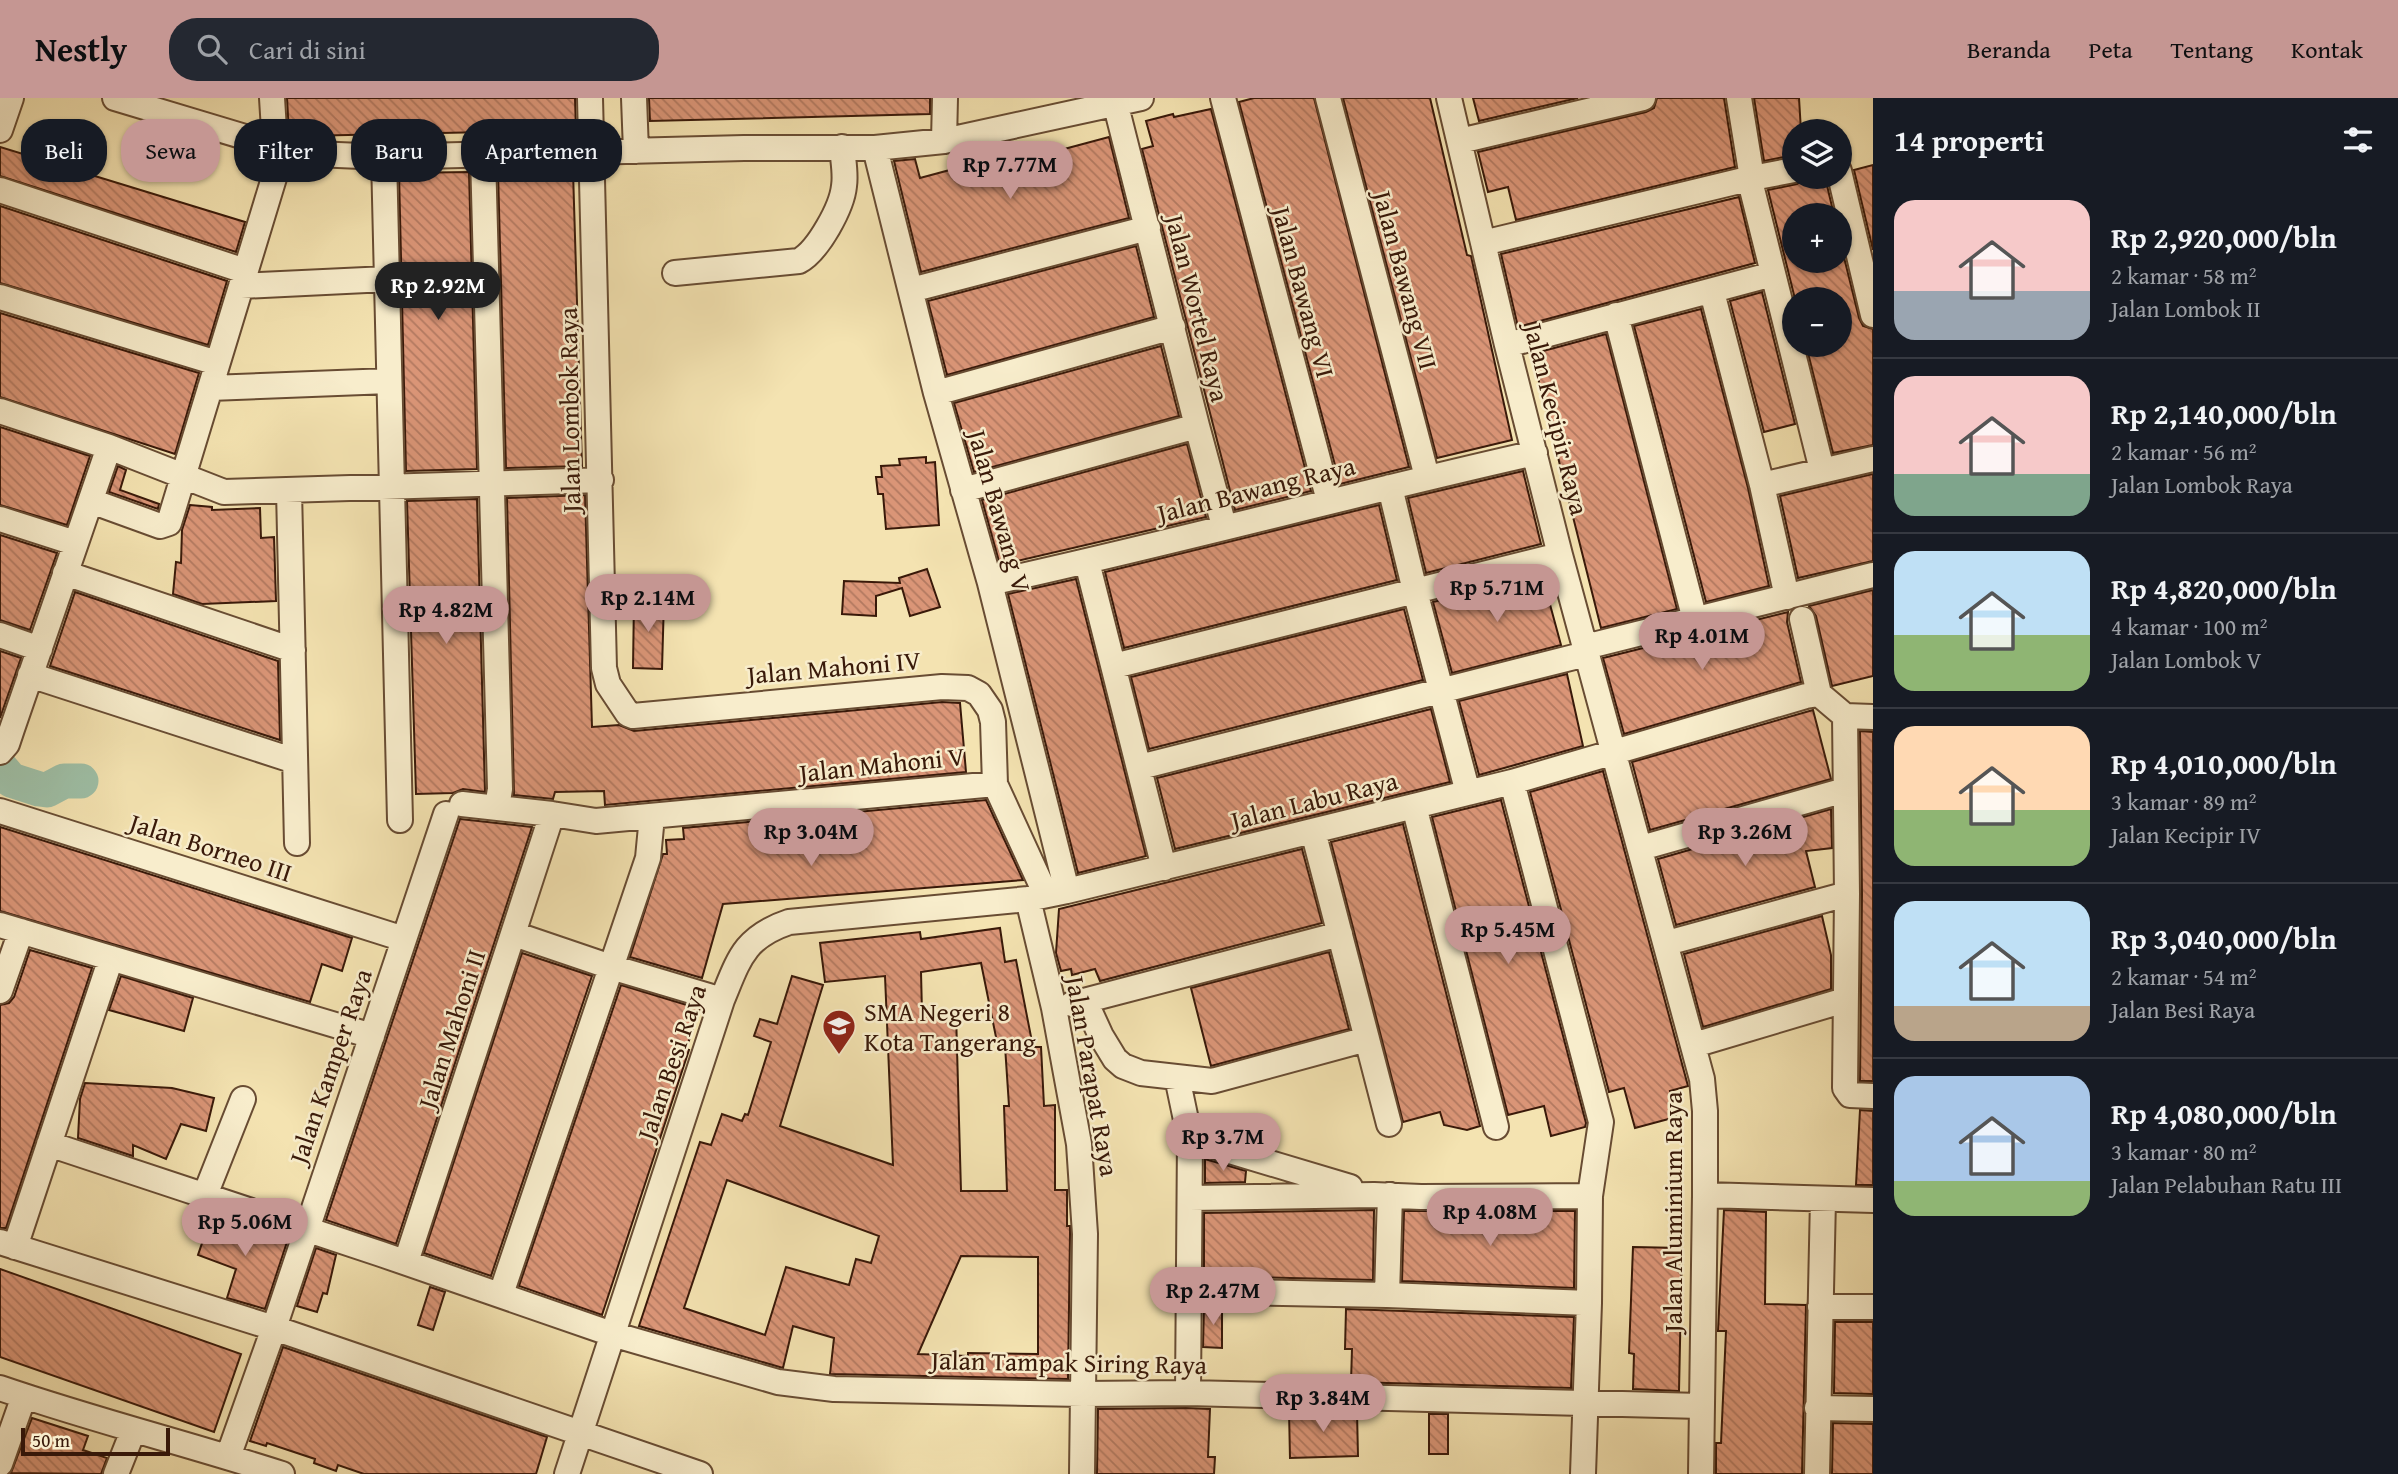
<!DOCTYPE html>
<html lang="id">
<head>
<meta charset="utf-8">
<style>
  body { margin:0; font-family:"Gentium Book Plus",serif; background:#242831; color:#f1f3f6; height:100vh; display:flex; flex-direction:column; font-size:26px; white-space:nowrap }
  * { box-sizing:border-box; margin:0 }
  p { font-size:23px; color:#9ea1a6 }
  .icon { flex:none; width:38px; height:38px; fill:none; stroke:currentColor; stroke-width:2; stroke-linecap:round; stroke-linejoin:round }
  .map { position:relative; flex:1; overflow:hidden }
  .sheet { display:flex; flex-direction:column; background:#171b24; width:525px }
  .sheet>* { flex:none }
  .top-card { position:absolute; left:21px; top:21px; width:665px; height:63px; display:flex; gap:14px }
  .buttons { position:absolute; left:1782px; top:21px; display:grid; gap:14px }
  .buttons a { display:grid; place-items:center; width:70px; height:70px; border-radius:50%; background:#171b24; box-shadow:0 2px 5px #0004; font-size:35px }
  .scale { position:absolute; left:21px; bottom:18px; width:149px; box-sizing:border-box; padding-left:7px; border:4px solid #391909; border-top:0; font-size:19px; line-height:24px; white-space:nowrap; color:#391909; -webkit-text-stroke:5px #f8edcc; paint-order:stroke }
  .price { position:absolute; translate:-50% -60px; padding:0 16px; border-radius:24px; background:#c59692; color:#111; font-size:23px; line-height:46px; filter:drop-shadow(0 2px 4px #0008) }
  .price::after { content:''; position:absolute; left:50%; top:42px; width:21px; height:16px; margin-left:-10px; background:inherit; clip-path:polygon(0 0,100% 0,50% 100%) }
  .price.on { background:#222; color:#fff }
  ul { padding:0; list-style:none }
  li { display:flex; align-items:center; gap:21px; height:175px; padding:0 21px }
  li+li { border-top:2px solid #363941 }
  li span { display:grid; place-items:center; flex:none; width:196px; height:140px; border-radius:21px; color:#555 }
  li>.icon { margin-inline-start:auto }
  span .icon { width:84px; height:84px; fill:#fffc; stroke-width:1 }
  li b { font-size:30px }
  h2 { display:flex; justify-content:space-between; align-items:center; height:84px; padding:0 21px; font-size:30px }
  .tag { padding:0 24px; border-radius:28px; background:#171b24; box-shadow:0 2px 5px #0004; font-size:24px; line-height:63px }
  .tag.on { background:#c59692; color:#111 }
  header { display:flex; align-items:center; gap:42px; box-sizing:border-box; height:98px; padding:0 35px; background:#c59692; color:#111 }
  header strong { font-size:33px }
  nav { display:flex; gap:38px; margin-inline-start:auto; font-size:24px }
  .search { width:490px; height:63px; background:#242831; display:flex; align-items:center; gap:18px; box-sizing:border-box; padding:0 24px; border-radius:28px; color:#9ea1a6; font-size:26px }
  main { display:flex; flex:1; min-height:0 }
  .map>svg:first-child { display:block }
  .lines { fill:none; stroke-linecap:round; stroke-linejoin:round }
  .river { stroke:#9ebfa6; stroke-width:35 }
  .building { fill:url(#building-back-hatch); stroke:#391909; stroke-width:2; fill-rule:evenodd }
  .minor-casing { stroke:#684c33; stroke-width:28 }
  .minor { stroke:#f8edcc; stroke-width:24 }
  .labels { text-anchor:middle; dominant-baseline:central; stroke-width:5; stroke-linejoin:round; paint-order:stroke }
  .street-label { font-size:26px; fill:#391909; stroke:#f8edcc }
  .poi-label { font-size:26px; fill:#391909; stroke:#f8edcc; text-anchor:start }
</style>
</head>
<body>
<header>
<strong>Nestly</strong>
<div class="search"><svg class="icon" aria-label="search" viewBox="0 0 24 24"><circle cx="10" cy="10" r="6"/><path d="M15 15l6 6"/></svg>Cari di sini</div>
<nav><a>Beranda</a><a>Peta</a><a>Tentang</a><a>Kontak</a></nav>
</header>
<main>
<div class="map">
<svg width="1873" height="1376" viewBox="0 0 1873 1376">
  <defs>
    <pattern id="building-back-hatch" width="6" height="6" patternUnits="userSpaceOnUse" patternTransform="scale(1.75)"><rect width="6" height="6" fill="#da9577"/><path d="M-1 5l2 2M0 0l6 6M5-1l2 2" fill="none" stroke="#b27960"/></pattern>
  </defs>
  <rect width="100%" height="100%" fill="#f4e3b1"/>
  <filter id="stains"><feTurbulence type="fractalNoise" baseFrequency=".00286" numOctaves="4"/><feColorMatrix values="0 0 0 0 .2 0 0 0 0 .09 0 0 0 0 .02 0 0 0 .5 -.17"/></filter>
  <radialGradient id="worn" r=".72"><stop offset=".6" stop-color="#630" stop-opacity="0"/><stop offset="1" stop-color="#630" stop-opacity=".3"/></radialGradient>
  <g class="lines">
    <path class="river" d="M 0,669 L 11,682 L 39,691 L 47,692 L 64,683 L 81,683"/>
  </g>
  <path class="building" d="M 287,0 L 575,0 L 576,32 L 302,38 L 289,36 Z
    M 649,0 L 930,0 L 930,16 L 650,23 Z
    M 1254,0 L 1314,0 L 1409,369 L 1340,386 L 1239,4 Z
    M 1343,0 L 1430,0 L 1467,157 L 1471,158 L 1512,342 L 1437,360 Z
    M 1473,0 L 1578,0 L 1479,23 Z
    M 1657,0 L 1724,0 L 1735,69 L 1516,122 L 1508,89 L 1488,94 L 1478,54 L 1646,14 L 1654,10 Z
    M 1754,0 L 1799,0 L 1801,33 L 1794,33 L 1794,57 L 1764,63 Z
    M 1211,11 L 1311,393 L 1235,412 L 1142,51 L 1153,48 L 1146,23 L 1173,16 L 1174,19 Z
    M 1109,39 L 1129,120 L 921,174 L 894,63 L 915,61 L 920,80 L 1050,45 L 1053,54 Z
    M 0,49 L 245,124 L 236,154 L 0,78 Z
    M 1873,67 L 1873,152 L 1854,72 Z
    M 573,73 L 582,368 L 506,370 L 498,74 Z
    M 469,74 L 477,371 L 406,373 L 399,75 Z
    M 1807,79 L 1825,79 L 1834,117 L 1794,117 L 1794,163 L 1839,163 L 1839,139 L 1859,220 L 1863,228 L 1873,231 L 1873,347 L 1833,355 L 1806,247 L 1839,247 L 1839,201 L 1795,201 L 1768,92 L 1797,86 Z
    M 1739,99 L 1755,165 L 1518,229 L 1501,156 Z
    M 0,108 L 227,183 L 208,247 L 0,185 Z
    M 1136,148 L 1154,219 L 947,277 L 928,203 Z
    M 1762,194 L 1795,326 L 1764,334 L 1730,203 Z
    M 1701,211 L 1748,390 L 1769,488 L 1706,504 L 1634,228 Z
    M 0,215 L 199,275 L 175,356 L 0,299 Z
    M 1606,236 L 1677,511 L 1601,530 L 1532,256 Z
    M 1161,248 L 1179,318 L 974,374 L 954,305 Z
    M 0,329 L 90,358 L 67,427 L 0,407 Z
    M 1187,346 L 1206,419 L 1000,467 L 982,402 Z
    M 926,359 L 926,365 L 935,364 L 939,427 L 886,431 L 883,396 L 878,396 L 876,379 L 882,379 L 881,368 L 900,367 L 899,361 Z
    M 118,368 L 126,372 L 120,392 L 159,406 L 158,411 L 109,394 Z
    M 1523,373 L 1541,446 L 1426,475 L 1408,400 Z
    M 1873,376 L 1873,463 L 1798,480 L 1780,398 Z
    M 585,397 L 592,629 L 619,627 L 634,633 L 942,604 L 960,605 L 966,674 L 605,707 L 604,693 L 555,694 L 553,701 L 514,697 L 507,400 Z
    M 477,401 L 485,694 L 463,691 L 453,695 L 416,696 L 407,403 Z
    M 190,407 L 212,409 L 212,412 L 260,410 L 261,440 L 274,439 L 276,503 L 202,506 L 173,496 L 176,464 L 181,465 L 182,432 Z
    M 1379,407 L 1397,482 L 1124,550 L 1105,474 Z
    M 0,437 L 57,455 L 30,532 L 0,522 Z
    M 927,471 L 940,509 L 910,518 L 902,490 L 876,498 L 876,518 L 842,516 L 844,483 L 900,485 L 899,480 Z
    M 1542,477 L 1561,547 L 1452,575 L 1433,504 Z
    M 1076,481 L 1146,758 L 1078,775 L 1008,496 Z
    M 1873,492 L 1873,578 L 1832,588 L 1816,518 L 1809,508 Z
    M 75,494 L 278,563 L 280,642 L 50,568 Z
    M 634,502 L 664,502 L 662,571 L 633,570 Z
    M 1404,511 L 1423,582 L 1149,651 L 1131,579 Z
    M 1788,514 L 1787,524 L 1801,584 L 1624,636 L 1603,560 Z
    M 0,553 L 21,560 L 0,620 Z
    M 1567,576 L 1583,648 L 1479,677 L 1459,603 Z
    M 1431,611 L 1450,684 L 1175,751 L 1157,680 Z
    M 1813,612 L 1831,681 L 1650,732 L 1632,664 Z
    M 1860,633 L 1873,634 L 1873,983 L 1860,983 L 1862,796 Z
    M 1603,673 L 1688,988 L 1670,993 L 1676,1019 L 1635,1030 L 1624,990 L 1609,994 L 1530,694 Z
    M 986,702 L 1023,782 L 723,806 L 702,880 L 630,859 L 663,756 L 667,756 L 666,742 L 684,741 L 683,730 Z
    M 1501,702 L 1586,1025 L 1585,1029 L 1551,1038 L 1544,1008 L 1508,1017 L 1432,719 Z
    M 1831,711 L 1832,750 L 1806,753 L 1815,789 L 1676,827 L 1658,761 Z
    M 460,721 L 532,729 L 396,1146 L 326,1122 Z
    M 1403,726 L 1480,1028 L 1467,1032 L 1444,1027 L 1440,1014 L 1403,1024 L 1331,744 Z
    M 0,729 L 352,840 L 342,873 L 322,866 L 310,904 L 0,813 Z
    M 1302,751 L 1322,825 L 1100,883 L 1095,871 L 1072,877 L 1071,871 L 1061,873 L 1056,855 L 1059,811 Z
    M 1822,818 L 1831,857 L 1831,891 L 1703,929 L 1684,856 Z
    M 1000,830 L 1005,864 L 1016,862 L 1033,949 L 1041,949 L 1044,1008 L 1055,1007 L 1055,1092 L 1067,1092 L 1067,1128 L 1070,1128 L 1070,1136 L 1068,1281 L 830,1276 L 834,1240 L 793,1228 L 783,1270 L 639,1228 L 700,1044 L 711,1047 L 722,1016 L 742,1023 L 745,1016 L 748,1017 L 771,944 L 754,938 L 760,921 L 777,926 L 792,878 L 823,887 L 780,1028 L 893,1067 L 885,878 L 825,884 L 820,845 L 920,834 L 921,841 ZM 981,865 L 998,949 L 1005,948 L 1009,1008 L 1004,1008 L 1007,1093 L 961,1093 L 956,915 L 922,915 L 921,874 ZM 727,1082 L 879,1138 L 871,1165 L 856,1161 L 849,1187 L 786,1169 L 765,1237 L 684,1210 ZM 961,1158 L 1038,1159 L 1038,1256 L 968,1255 L 968,1258 L 918,1256 Z
    M 30,852 L 92,870 L 6,1130 L 0,1130 L 0,907 L 9,905 L 14,899 Z
    M 1329,854 L 1349,931 L 1211,968 L 1191,890 Z
    M 522,855 L 592,878 L 491,1178 L 424,1155 Z
    M 121,878 L 193,900 L 184,933 L 109,912 Z
    M 621,887 L 700,911 L 686,951 L 689,952 L 602,1217 L 519,1188 Z
    M 85,985 L 172,990 L 214,1000 L 206,1033 L 181,1026 L 166,1061 L 133,1047 L 133,1058 L 78,1040 L 80,1001 Z
    M 1860,1012 L 1873,1013 L 1873,1087 L 1856,1087 Z
    M 1205,1061 L 1246,1073 L 1245,1084 L 1205,1085 Z
    M 1374,1112 L 1373,1182 L 1204,1178 L 1204,1115 Z
    M 1724,1112 L 1766,1114 L 1765,1206 L 1806,1207 L 1802,1376 L 1716,1376 L 1716,1345 L 1721,1345 L 1726,1233 L 1718,1233 Z
    M 1404,1113 L 1575,1113 L 1574,1190 L 1402,1183 Z
    M 212,1116 L 262,1132 L 261,1135 L 288,1141 L 265,1211 L 227,1200 L 236,1171 L 198,1157 Z
    M 1633,1149 L 1682,1150 L 1679,1293 L 1633,1291 L 1634,1256 L 1629,1255 Z
    M 316,1150 L 336,1157 L 327,1196 L 323,1195 L 317,1214 L 297,1208 Z
    M 0,1171 L 241,1256 L 214,1334 L 0,1259 Z
    M 430,1189 L 445,1194 L 433,1232 L 418,1227 Z
    M 1204,1208 L 1222,1209 L 1222,1250 L 1203,1249 Z
    M 1346,1211 L 1574,1219 L 1571,1290 L 1351,1284 L 1352,1251 L 1345,1251 Z
    M 1835,1224 L 1873,1224 L 1873,1296 L 1834,1295 Z
    M 283,1249 L 547,1339 L 536,1376 L 364,1376 L 338,1367 L 336,1373 L 314,1365 L 315,1361 L 267,1345 L 266,1348 L 250,1343 Z
    M 1186,1310 L 1210,1311 L 1208,1359 L 1215,1359 L 1214,1376 L 1097,1376 L 1098,1311 Z
    M 1289,1312 L 1357,1314 L 1358,1358 L 1290,1360 Z
    M 1429,1316 L 1448,1316 L 1448,1356 L 1429,1356 Z
    M 32,1320 L 88,1338 L 83,1352 L 107,1360 L 101,1376 L 11,1375 Z
    M 1833,1325 L 1873,1326 L 1873,1376 L 1832,1376 Z"/>
  <g class="lines">
    <defs>
      <path id="minor" d="M 115,0 L 275,48 L 315,56 L 384,59 L 744,50 L 875,50 L 944,43 L 1141,0
        M 590,0 L 604,570 L 608,586 L 628,616 L 633,618 L 942,589 L 968,590 L 979,596 L 990,612 L 993,624 L 995,686 L 1046,797
        M 634,0 L 636,53
        M 1114,0 L 1197,328 L 1224,428
        M 1223,0 L 1329,403
        M 1328,0 L 1427,379
        M 1449,0 L 1507,247 L 1560,457 L 1702,981 L 1705,1013 L 1705,1097 L 1701,1376
        M 1739,0 L 1752,80 L 1751,87 L 1822,372
        M 0,32 L 11,0
        M 944,43 L 945,0
        M 1460,43 L 1643,0
        M 875,50 L 936,295 L 990,485 L 1067,793
        M 483,57 L 500,691 L 497,709
        M 384,59 L 400,722
        M 1839,73 L 1873,217
        M 0,92 L 245,173
        M 1483,145 L 1752,80 L 1794,72
        M 675,175 L 799,163 C 818,153 842,109 844,88 C 846,76 843,62 842,49
        M 241,188 L 387,181
        M 911,192 L 1148,130
        M 1712,194 L 1762,387 L 1787,499
        M 0,199 L 217,265
        M 1616,217 L 1695,522
        M 1507,247 L 1773,176
        M 210,290 L 389,283
        M 936,295 L 1173,229
        M 0,313 L 109,349 L 224,394 L 601,382
        M 1762,387 L 1873,361
        M 1390,389 L 1415,493 L 1468,695
        M 289,392 L 297,745
        M 963,392 L 1197,328
        M 91,403 L 160,428 L 169,425 L 274,80 L 275,48 L 272,0
        M 0,421 L 75,445
        M 1087,464 L 1164,770
        M 65,475 L 293,552
        M 990,485 C 1173,445 1353,396 1535,355
        M 1802,521 L 1819,596
        M 0,537 L 40,551
        M 1585,549 L 1873,477
        M 1114,568 L 1560,457
        M 30,577 L 295,663
        M 1845,618 L 1847,796 L 1845,990 L 1850,997 L 1873,998
        M 1845,618 L 1873,619
        M 0,654 L 7,646 L 12,631 L 109,349
        M 1140,669 L 1586,556
        M 1512,684 L 1601,1024 L 1590,1098 L 1589,1205 L 1583,1376
        M 462,706 L 552,716 L 596,723 L 995,686
        M 1414,708 L 1496,1029
        M 0,713 L 404,841
        M 1313,733 L 1389,1026
        M 1641,750 L 1845,692
        M 1028,801 L 1054,910 L 1079,1046 L 1085,1136 L 1082,1376
        M 0,827 L 372,938
        M 514,836 L 611,869 L 722,902
        M 1667,845 L 1847,796
        M 0,893 L 21,833
        M 1085,903 L 1101,938 L 1115,961 L 1123,968 L 1141,975 L 1212,983 L 1367,941
        M 1072,906 L 1340,836
        M 1694,947 L 1845,902
        M 1177,979 L 1190,1041 L 1188,1295
        M 1190,1041 L 1350,1089
        M 49,1046 L 381,1156 L 612,1236 L 778,1284 L 834,1291 L 1083,1296 L 1188,1295 L 1701,1308
        M 205,1097 L 243,1001
        M 1705,1097 L 1873,1102
        M 1190,1100 L 1374,1097 L 1421,1099 L 1590,1098
        M 0,1144 L 274,1230 L 700,1376
        M 15,1149 L 111,860
        M 406,1164 L 552,716
        M 1190,1193 L 1387,1197 L 1589,1205
        M 501,1196 L 648,760 L 652,718
        M 1387,1197 L 1390,1097
        M 1820,1209 L 1873,1209
        M 0,1290 C 93,1322 189,1346 282,1376
        M 1817,1310 L 1873,1311
        M 228,1359 L 274,1230 L 446,716
        M 0,1366 L 24,1298
        M 116,1376 L 133,1333
        M 567,1376 L 722,902 C 739,861 744,839 789,824 L 1028,801 L 1067,793 L 1512,684 L 1806,598 L 1819,596 L 1845,618
        M 1817,1376 L 1823,1101"/>
    </defs>
    <use href="#minor" class="minor-casing"/>
    <use href="#minor" class="minor"/>
  </g>
  <defs>
    <symbol id="school-pin" viewBox="-11 -11 22 30"><path d="M0 17L-7.5 6A9.5 9.5 0 1 1 7.5 6Z" fill="#8f2418" stroke="#f8edcc"/><path d="M0-5L7-2L0 1L-7-2ZM-4 1L0 2.5L4 1V4Q0 6-4 4Z" fill="#fff"/></symbol>
  </defs>
  <g fill-rule="evenodd">
    <use href="#school-pin" x="820" y="909" width="38" height="52"/>
  </g>
  <g class="labels">
    <g class="street-label">
      <text transform="translate(1406 182) rotate(75)">Jalan Bawang VII</text>
      <text transform="translate(1304 194) rotate(75)">Jalan Bawang VI</text>
      <text transform="translate(1198 210) rotate(76)">Jalan Wortel Raya</text>
      <text transform="translate(569 312) rotate(-91)">Jalan Lombok Raya</text>
      <text transform="translate(1557 321) rotate(76)">Jalan Kecipir Raya</text>
      <text transform="translate(1256 391) rotate(-14)">Jalan Bawang Raya</text>
      <text transform="translate(1000 413) rotate(74)">Jalan Bawang V</text>
      <text transform="translate(834 569) rotate(-5)">Jalan Mahoni IV</text>
      <text transform="translate(882 666) rotate(-6)">Jalan Mahoni V</text>
      <text transform="translate(1314 702) rotate(-14)">Jalan Labu Raya</text>
      <text transform="translate(211 749) rotate(18)">Jalan Borneo III</text>
      <text transform="translate(451 931) rotate(-72)">Jalan Mahoni II</text>
      <text transform="translate(671 964) rotate(-71)">Jalan Besi Raya</text>
      <text transform="translate(330 968) rotate(-71)">Jalan Kamper Raya</text>
      <text transform="translate(1093 978) rotate(80)">Jalan Parapat Raya</text>
      <text transform="translate(1672 1114) rotate(-90)">Jalan Aluminium Raya</text>
      <text transform="translate(1069 1264) rotate(1)">Jalan Tampak Siring Raya</text>
    </g>
    <g class="poi-label">
      <text x="864" y="913">SMA Negeri 8<tspan x="864" dy="30">Kota Tangerang</tspan></text>
    </g>
  </g>
  <rect width="100%" height="100%" filter="url(#stains)"/>
  <rect width="100%" height="100%" fill="url(#worn)"/>
</svg>
<div class="buttons">
<a><svg class="icon" aria-label="layers" viewBox="0 0 24 24"><path d="M12 4l9 5-9 5-9-5zM3 14l9 5 9-5"/></svg></a>
<a>+</a>
<a>−</a>
</div>
<div class="scale">50 m</div>
<b class="price" style="left:1010px;top:103px">Rp 7.77M</b>
<b class="price on" style="left:438px;top:224px">Rp 2.92M</b>
<b class="price" style="left:1497px;top:526px">Rp 5.71M</b>
<b class="price" style="left:648px;top:536px">Rp 2.14M</b>
<b class="price" style="left:446px;top:548px">Rp 4.82M</b>
<b class="price" style="left:1702px;top:574px">Rp 4.01M</b>
<b class="price" style="left:811px;top:770px">Rp 3.04M</b>
<b class="price" style="left:1745px;top:770px">Rp 3.26M</b>
<b class="price" style="left:1508px;top:868px">Rp 5.45M</b>
<b class="price" style="left:1223px;top:1075px">Rp 3.7M</b>
<b class="price" style="left:1490px;top:1150px">Rp 4.08M</b>
<b class="price" style="left:245px;top:1160px">Rp 5.06M</b>
<b class="price" style="left:1213px;top:1229px">Rp 2.47M</b>
<b class="price" style="left:1323px;top:1336px">Rp 3.84M</b>
<div class="top-card">
<a class="tag">Beli</a>
<a class="tag on">Sewa</a>
<a class="tag">Filter</a>
<a class="tag">Baru</a>
<a class="tag">Apartemen</a>
</div>
</div>
<section class="sheet">
<h2>14 properti<svg class="icon" aria-label="filters" viewBox="0 0 24 24"><path d="M4 7h16M4 17h16"/><circle cx="9" cy="7" r="2"/><circle cx="15" cy="17" r="2"/></svg></h2>
<ul>
<li><span style="background:linear-gradient(#f6c9c9 65%,#9aa5b1 0)"><svg class="icon" aria-label="home" viewBox="0 0 24 24"><path d="M3 11l9-7 9 7M6 9v11h12V9"/></svg></span><div><b>Rp 2,920,000/bln</b><p>2 kamar · 58 m²</p><p>Jalan Lombok II</p></div></li>
<li><span style="background:linear-gradient(#f6c9c9 70%,#7fa58c 0)"><svg class="icon" aria-label="home" viewBox="0 0 24 24"><path d="M3 11l9-7 9 7M6 9v11h12V9"/></svg></span><div><b>Rp 2,140,000/bln</b><p>2 kamar · 56 m²</p><p>Jalan Lombok Raya</p></div></li>
<li><span style="background:linear-gradient(#bfe0f5 60%,#8fb573 0)"><svg class="icon" aria-label="home" viewBox="0 0 24 24"><path d="M3 11l9-7 9 7M6 9v11h12V9"/></svg></span><div><b>Rp 4,820,000/bln</b><p>4 kamar · 100 m²</p><p>Jalan Lombok V</p></div></li>
<li><span style="background:linear-gradient(#ffd9b3 60%,#8fb573 0)"><svg class="icon" aria-label="home" viewBox="0 0 24 24"><path d="M3 11l9-7 9 7M6 9v11h12V9"/></svg></span><div><b>Rp 4,010,000/bln</b><p>3 kamar · 89 m²</p><p>Jalan Kecipir IV</p></div></li>
<li><span style="background:linear-gradient(#bfe0f5 75%,#b9a48a 0)"><svg class="icon" aria-label="home" viewBox="0 0 24 24"><path d="M3 11l9-7 9 7M6 9v11h12V9"/></svg></span><div><b>Rp 3,040,000/bln</b><p>2 kamar · 54 m²</p><p>Jalan Besi Raya</p></div></li>
<li><span style="background:linear-gradient(#a9c7e8 75%,#8fb573 0)"><svg class="icon" aria-label="home" viewBox="0 0 24 24"><path d="M3 11l9-7 9 7M6 9v11h12V9"/></svg></span><div><b>Rp 4,080,000/bln</b><p>3 kamar · 80 m²</p><p>Jalan Pelabuhan Ratu III</p></div></li>
</ul>
</section>
</main>
</body>
</html>
